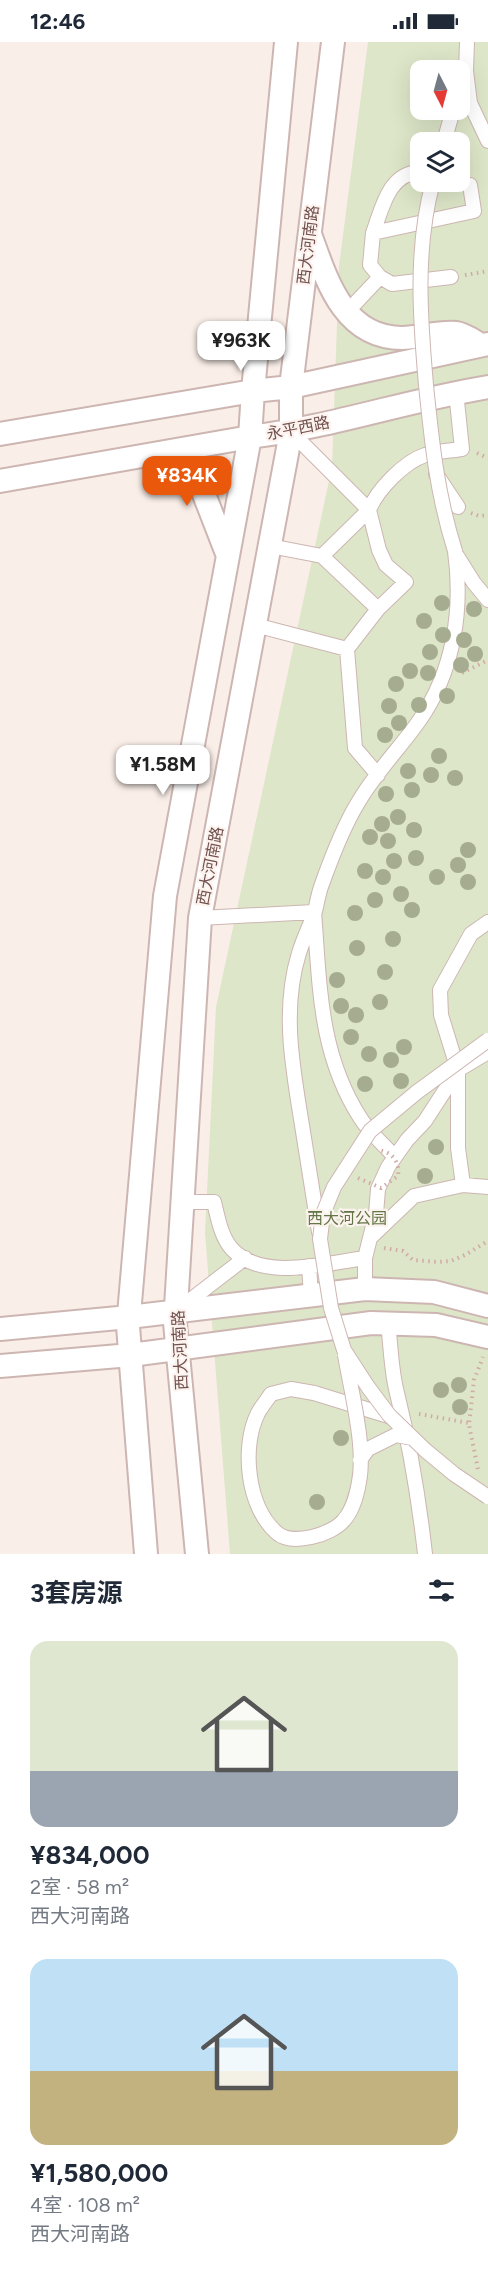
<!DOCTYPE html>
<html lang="zh">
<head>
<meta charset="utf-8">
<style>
  body { margin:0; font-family:Figtree,"Noto Sans SC",sans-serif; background:#f2f2f3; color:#1f2937; height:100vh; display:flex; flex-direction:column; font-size:22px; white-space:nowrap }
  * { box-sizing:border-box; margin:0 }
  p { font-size:20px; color:#747a83 }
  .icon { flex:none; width:33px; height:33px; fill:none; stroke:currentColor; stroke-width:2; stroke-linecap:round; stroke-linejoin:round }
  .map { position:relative; height:1512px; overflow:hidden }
  .side { display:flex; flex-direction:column; background:#fff; flex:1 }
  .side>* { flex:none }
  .needle { width:39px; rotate:174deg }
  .controls { position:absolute; left:410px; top:18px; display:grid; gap:12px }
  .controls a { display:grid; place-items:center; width:60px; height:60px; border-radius:12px; background:#fff; box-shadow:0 6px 24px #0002; font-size:30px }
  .price { position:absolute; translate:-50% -51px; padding:0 14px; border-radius:12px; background:#fff; color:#222; font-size:20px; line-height:39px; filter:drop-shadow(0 2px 3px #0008) }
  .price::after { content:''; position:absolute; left:50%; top:36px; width:18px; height:14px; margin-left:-9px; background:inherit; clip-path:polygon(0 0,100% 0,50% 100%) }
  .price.selected { background:#ea580c; color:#fff }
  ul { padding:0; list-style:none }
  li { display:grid; align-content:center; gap:12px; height:318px; padding:0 30px }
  li span { display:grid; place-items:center; height:186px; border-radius:18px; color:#555 }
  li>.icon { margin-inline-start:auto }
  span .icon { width:108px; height:108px; fill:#fffc; stroke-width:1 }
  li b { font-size:26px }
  h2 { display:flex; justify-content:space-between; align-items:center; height:72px; padding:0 30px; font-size:26px }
  .status { display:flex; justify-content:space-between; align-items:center; height:42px; padding:0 30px; background:#fff; direction:ltr }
  .status svg { height:16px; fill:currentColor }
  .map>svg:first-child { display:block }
  .green { fill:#dde6c8; fill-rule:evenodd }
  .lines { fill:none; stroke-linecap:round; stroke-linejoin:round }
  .pedestrian-casing { stroke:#cdb6b2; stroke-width:16 }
  .tertiary-casing { stroke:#cdb6b2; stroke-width:26 }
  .path { stroke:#d1aaa5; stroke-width:4; stroke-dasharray:1.5 4.5; stroke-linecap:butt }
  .pedestrian { stroke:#fff; stroke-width:14 }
  .tertiary { stroke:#fff; stroke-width:22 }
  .pedestrian-bridge-casing { stroke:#cdb6b2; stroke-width:16; stroke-linecap:butt }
  .path-bridge { stroke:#d1aaa5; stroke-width:4; stroke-dasharray:1.5 4.5; stroke-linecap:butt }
  .pedestrian-bridge { stroke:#fff; stroke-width:14 }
  .tree { fill:#a6ac90 }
  .labels { text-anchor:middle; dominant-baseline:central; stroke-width:4.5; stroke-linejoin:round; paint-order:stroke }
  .street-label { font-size:16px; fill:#71514f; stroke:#fdf3ee }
  .park-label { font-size:16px; fill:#627648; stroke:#fdf3ee }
</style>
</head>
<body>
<div class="status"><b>12:46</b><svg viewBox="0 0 49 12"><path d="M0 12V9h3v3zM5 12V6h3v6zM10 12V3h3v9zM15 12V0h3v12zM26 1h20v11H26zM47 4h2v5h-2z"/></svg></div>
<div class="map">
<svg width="488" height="1512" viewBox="0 0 488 1512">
  <rect width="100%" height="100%" fill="#faeee8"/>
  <path class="green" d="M 368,0 L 488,0 L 488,1512 L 230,1512 L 205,1191 L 216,965 L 332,425 L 339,224 ZM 420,28 L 459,28 L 459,68 L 420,68 ZM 420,100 L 459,100 L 459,140 L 420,140 Z"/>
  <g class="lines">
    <defs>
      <path id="pedestrian" d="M 467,0 L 466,29 L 470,61 L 488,99
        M 444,100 L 453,68
        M 373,191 C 382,167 388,131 420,130
        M 451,235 L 392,242 L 380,235 L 370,223 L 373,191 L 474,169 L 470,143
        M 346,271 L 380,235
        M 291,390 L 369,468 L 379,508 L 386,523 L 406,540 L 378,567 L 347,607 L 355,706 L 378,733
        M 436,432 L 458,465
        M 270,504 L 322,514 L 369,468 C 377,448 404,420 425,413 C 436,409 450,409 462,407 L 456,350
        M 322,514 L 378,567
        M 457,514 L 474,541 L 488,558
        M 255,583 L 347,607
        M 200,876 L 314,870 C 320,945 319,1012 361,1077 C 370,1091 384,1103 395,1115
        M 463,1143 L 458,1106 L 458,1028 L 488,1010
        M 183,1160 L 214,1160 C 218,1176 221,1195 232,1207 C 262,1240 327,1221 365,1216
        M 319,1190 C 313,1152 307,1115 301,1077 C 292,1022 282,966 299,911 C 303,898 309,885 314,873 C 317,863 318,852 322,842 C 332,814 344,783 359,759 C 376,730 400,706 419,679 C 454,629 463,568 455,509
        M 370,1196 L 414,1154 L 463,1143 L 488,1145
        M 309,1224 L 311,1253
        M 365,1247 L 365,1216 L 376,1172 L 378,1147 L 388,1125 L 407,1098 L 425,1079 L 458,1028 L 441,973 L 440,948 L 471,892 L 488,880
        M 180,1266 L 245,1216
        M 388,1282 C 391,1304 391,1329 397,1351 C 410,1404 419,1458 425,1512
        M 314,1351 L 395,1376"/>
      <path id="tertiary" d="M 311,195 C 327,239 344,296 402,296 C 419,296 439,289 456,291 C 464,292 474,299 481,303
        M 0,392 L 253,349 L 291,345 L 488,302
        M 148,414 L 182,426 L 200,442 L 228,514
        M 0,439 L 250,395 C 331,385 408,358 488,345
        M 0,1287 L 129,1275 L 365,1247 L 434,1250 L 488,1264
        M 0,1324 L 131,1313 L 371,1281 L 436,1283 L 488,1295
        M 146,1512 L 128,1284 L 165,854 L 250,395 L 253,349 L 286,0
        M 197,1512 L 175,1281 L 200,876 L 291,390 L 291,345 L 333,0"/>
    </defs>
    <use href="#pedestrian" class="pedestrian-casing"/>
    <use href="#tertiary" class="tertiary-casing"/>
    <path class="path" d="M 465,233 L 488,229
      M 477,411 L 488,416
      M 471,471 L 479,474 L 488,473
      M 462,631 L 488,618
      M 384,1206 L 403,1209 L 413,1218 L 438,1220 L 451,1219 L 465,1213 L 488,1199
      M 419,1372 L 469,1381
      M 478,1427 L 469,1383 L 474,1338 L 483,1315"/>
    <use href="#pedestrian" class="pedestrian"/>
    <use href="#tertiary" class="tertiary"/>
    <defs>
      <path id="pedestrian-bridge" d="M 433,140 C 415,206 420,275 426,343 C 432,402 437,452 455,509
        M 488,998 L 417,1050 L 370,1089 L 334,1145 L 323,1172 L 320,1197 L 331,1266 L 344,1308 L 368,1345 L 389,1373 L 425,1408 L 454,1432 L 488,1455
        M 314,1351 L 291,1347 L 271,1352 C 267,1358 262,1364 258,1371 C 241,1405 247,1465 277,1491 C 292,1504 332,1493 344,1478 C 352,1469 357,1452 359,1440 C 366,1405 351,1349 345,1313
        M 360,1418 L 368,1407 L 396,1393 L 412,1396"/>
    </defs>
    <use href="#pedestrian-bridge" class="pedestrian-bridge-casing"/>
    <path class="path-bridge" d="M 358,1136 L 381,1146 L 398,1134 C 400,1120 392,1109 377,1108"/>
    <use href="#pedestrian-bridge" class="pedestrian-bridge"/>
  </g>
  <g class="tree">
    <circle cx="442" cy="561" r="8"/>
    <circle cx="474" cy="567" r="8"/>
    <circle cx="424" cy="579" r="8"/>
    <circle cx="443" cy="593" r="8"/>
    <circle cx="464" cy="598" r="8"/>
    <circle cx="430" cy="610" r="8"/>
    <circle cx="475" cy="612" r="8"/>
    <circle cx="461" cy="623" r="8"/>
    <circle cx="410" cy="629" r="8"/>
    <circle cx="428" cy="631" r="8"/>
    <circle cx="396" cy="642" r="8"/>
    <circle cx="447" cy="654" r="8"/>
    <circle cx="419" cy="663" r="8"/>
    <circle cx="389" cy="664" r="8"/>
    <circle cx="399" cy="681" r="8"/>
    <circle cx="385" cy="693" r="8"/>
    <circle cx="439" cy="714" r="8"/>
    <circle cx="408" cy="729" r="8"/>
    <circle cx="431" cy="733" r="8"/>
    <circle cx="455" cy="736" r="8"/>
    <circle cx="412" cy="748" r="8"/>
    <circle cx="386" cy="752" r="8"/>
    <circle cx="398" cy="775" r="8"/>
    <circle cx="382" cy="782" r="8"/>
    <circle cx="414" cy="788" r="8"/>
    <circle cx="370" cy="795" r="8"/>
    <circle cx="388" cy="799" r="8"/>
    <circle cx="468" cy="808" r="8"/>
    <circle cx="416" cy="816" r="8"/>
    <circle cx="394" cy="819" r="8"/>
    <circle cx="458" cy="823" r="8"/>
    <circle cx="365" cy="829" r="8"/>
    <circle cx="383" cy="835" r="8"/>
    <circle cx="437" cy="835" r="8"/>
    <circle cx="468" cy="840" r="8"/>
    <circle cx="401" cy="852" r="8"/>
    <circle cx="375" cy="858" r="8"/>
    <circle cx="412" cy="868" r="8"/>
    <circle cx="355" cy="871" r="8"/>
    <circle cx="393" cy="897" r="8"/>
    <circle cx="357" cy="906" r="8"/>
    <circle cx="385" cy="930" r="8"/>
    <circle cx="337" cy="938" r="8"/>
    <circle cx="380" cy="960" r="8"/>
    <circle cx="341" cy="964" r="8"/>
    <circle cx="356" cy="973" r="8"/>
    <circle cx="351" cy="995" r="8"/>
    <circle cx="404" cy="1005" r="8"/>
    <circle cx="369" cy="1012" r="8"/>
    <circle cx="391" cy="1018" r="8"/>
    <circle cx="401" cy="1039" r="8"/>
    <circle cx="365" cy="1042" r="8"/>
    <circle cx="436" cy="1105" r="8"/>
    <circle cx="425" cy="1134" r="8"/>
    <circle cx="459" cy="1343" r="8"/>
    <circle cx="441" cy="1348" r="8"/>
    <circle cx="460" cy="1365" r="8"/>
    <circle cx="341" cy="1396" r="8"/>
    <circle cx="317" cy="1460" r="8"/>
  </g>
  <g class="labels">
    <g class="street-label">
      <text transform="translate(308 203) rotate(-83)">西大河南路</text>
      <text transform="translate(298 386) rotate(-11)">永平西路</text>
      <text transform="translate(210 824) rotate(-79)">西大河南路</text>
      <text transform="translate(180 1308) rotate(-93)">西大河南路</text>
    </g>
    <g class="park-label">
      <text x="347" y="1176">西大河公园</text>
    </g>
  </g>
</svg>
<div class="controls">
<a><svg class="needle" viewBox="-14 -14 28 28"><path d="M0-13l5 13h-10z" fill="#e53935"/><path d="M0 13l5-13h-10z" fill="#747a83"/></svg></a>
<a><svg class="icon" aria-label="layers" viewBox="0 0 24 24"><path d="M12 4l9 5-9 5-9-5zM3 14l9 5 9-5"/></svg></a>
</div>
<b class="price" style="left:241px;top:330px">¥963K</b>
<b class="price selected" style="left:187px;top:465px">¥834K</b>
<b class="price" style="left:163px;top:754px">¥1.58M</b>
</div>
<section class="side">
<h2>3套房源<svg class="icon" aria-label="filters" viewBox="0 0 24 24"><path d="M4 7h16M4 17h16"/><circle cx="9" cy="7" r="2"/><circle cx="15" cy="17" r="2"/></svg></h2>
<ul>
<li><span style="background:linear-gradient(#dfe7d0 70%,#9aa5b1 0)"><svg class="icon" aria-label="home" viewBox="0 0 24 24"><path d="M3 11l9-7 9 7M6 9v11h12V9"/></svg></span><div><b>¥834,000</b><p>2室 · 58 m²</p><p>西大河南路</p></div></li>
<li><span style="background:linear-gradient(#bfe0f5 60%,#c2b280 0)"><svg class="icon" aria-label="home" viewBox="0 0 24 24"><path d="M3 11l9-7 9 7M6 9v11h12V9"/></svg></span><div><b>¥1,580,000</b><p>4室 · 108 m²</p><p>西大河南路</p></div></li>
</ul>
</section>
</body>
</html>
